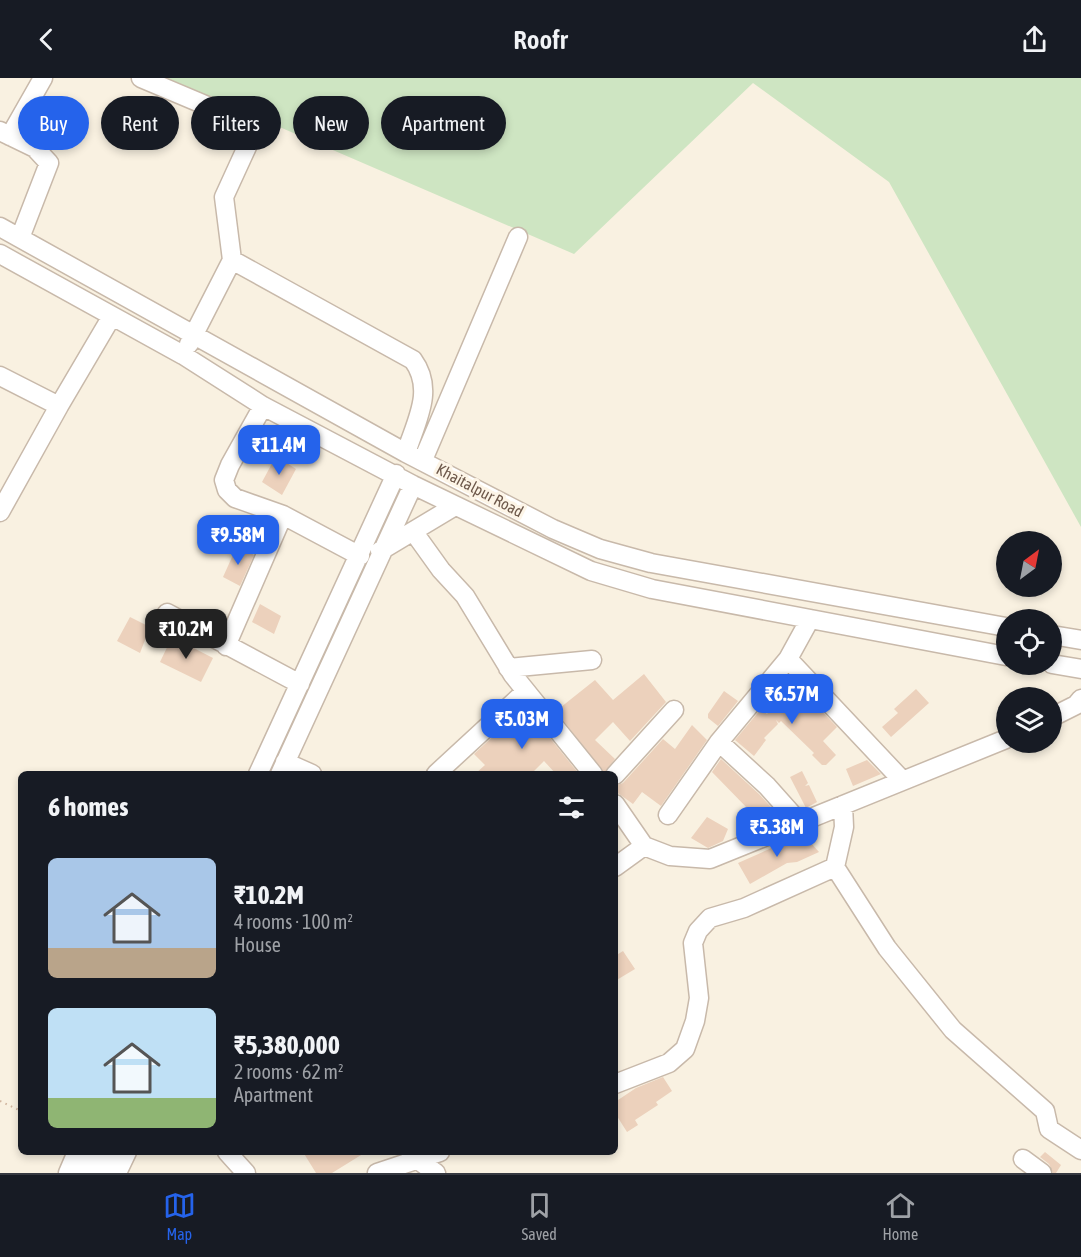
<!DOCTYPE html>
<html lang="en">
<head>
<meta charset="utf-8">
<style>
  body { margin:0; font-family:"Asap Condensed",sans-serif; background:#20242c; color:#f1f3f6; height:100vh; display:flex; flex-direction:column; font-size:22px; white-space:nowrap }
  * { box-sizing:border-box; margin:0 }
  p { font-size:20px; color:#9ea1a6 }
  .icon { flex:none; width:33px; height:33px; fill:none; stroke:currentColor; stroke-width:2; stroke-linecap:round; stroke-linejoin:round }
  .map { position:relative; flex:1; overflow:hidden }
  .side { position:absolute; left:18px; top:693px; width:600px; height:384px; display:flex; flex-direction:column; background:#171b24; border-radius:9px; box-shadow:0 3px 9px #0003 }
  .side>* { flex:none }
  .top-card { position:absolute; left:18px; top:18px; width:600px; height:54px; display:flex; gap:12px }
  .needle { width:39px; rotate:32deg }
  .fabs { position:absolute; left:996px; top:453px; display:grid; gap:12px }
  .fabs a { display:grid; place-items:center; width:66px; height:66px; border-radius:50%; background:#171b24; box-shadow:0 3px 9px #0003; font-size:30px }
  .price { position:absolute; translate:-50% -51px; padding:0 14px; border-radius:12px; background:#2563eb; color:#fff; font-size:20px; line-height:39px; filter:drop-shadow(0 2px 3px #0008) }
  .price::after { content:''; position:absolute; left:50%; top:36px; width:18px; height:14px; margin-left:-9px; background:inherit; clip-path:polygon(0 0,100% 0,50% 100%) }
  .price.selected { background:#222; color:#fff }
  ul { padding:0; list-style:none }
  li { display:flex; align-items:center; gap:18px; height:150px; padding:0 30px }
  li span { display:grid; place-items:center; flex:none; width:168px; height:120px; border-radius:9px; color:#555 }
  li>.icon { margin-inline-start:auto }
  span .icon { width:72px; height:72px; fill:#fffc; stroke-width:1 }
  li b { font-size:26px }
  h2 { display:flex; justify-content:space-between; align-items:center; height:72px; padding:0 30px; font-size:26px }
  .pill { padding:0 21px; border-radius:27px; background:#171b24; box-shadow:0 3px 9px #0003; font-size:21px; line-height:54px }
  .pill.selected { background:#2563eb; color:#fff }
  header { display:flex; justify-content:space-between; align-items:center; height:78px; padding:0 30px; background:#171b24; font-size:27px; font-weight:600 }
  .tabs { display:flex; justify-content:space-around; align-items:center; height:84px; border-top:2px solid #363941; background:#171b24; font-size:16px; color:#9ea1a6 }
  .tabs a { display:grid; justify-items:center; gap:3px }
  .tabs .selected { color:#2563eb }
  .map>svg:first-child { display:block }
  .green { fill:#cee5c2 }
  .building { fill:#ecd1bc }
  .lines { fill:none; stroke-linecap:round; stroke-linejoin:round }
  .minor-casing { stroke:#c8b9aa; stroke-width:21 }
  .path { stroke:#d0b59f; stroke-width:2; stroke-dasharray:1.5 4.5; stroke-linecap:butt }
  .minor { stroke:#fff; stroke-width:18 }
  .labels { text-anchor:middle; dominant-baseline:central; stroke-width:6; stroke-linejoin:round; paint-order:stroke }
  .street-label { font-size:16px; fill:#6e594b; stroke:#fdf5e7 }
</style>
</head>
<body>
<header><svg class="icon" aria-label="back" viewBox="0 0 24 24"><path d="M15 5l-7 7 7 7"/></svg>Roofr<svg class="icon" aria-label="share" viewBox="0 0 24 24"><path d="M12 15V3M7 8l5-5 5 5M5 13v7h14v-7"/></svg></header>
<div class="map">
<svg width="1081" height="1095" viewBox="0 0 1081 1095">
  <rect width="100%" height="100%" fill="#f9f1e1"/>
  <path class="green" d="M 166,0 L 1081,0 L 1081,449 L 889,104 L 753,5 L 574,176 Z"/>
  <path class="building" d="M 276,378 L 296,391 L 282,417 L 262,404 Z
    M 237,468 L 254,477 L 240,508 L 223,499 Z
    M 260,526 L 281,538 L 274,556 L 252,544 Z
    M 130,539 L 150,549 L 140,575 L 117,563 Z
    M 172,559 L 213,580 L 201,604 L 160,584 Z
    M 644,596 L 666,624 L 630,663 L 613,644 L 595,662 L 615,681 L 604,695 L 556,633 L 595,602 L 613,622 Z
    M 795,605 L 837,649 L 823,663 L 836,677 L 826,687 L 822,687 L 812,677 L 814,675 L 781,643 L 779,645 L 776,642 L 778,646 L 764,660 L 766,662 L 754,678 L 735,662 L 761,631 L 767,636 Z
    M 916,611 L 929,625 L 891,659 L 882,649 L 898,635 L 894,631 Z
    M 724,613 L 738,623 L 718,648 L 708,640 L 708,636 Z
    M 525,629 L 579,696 L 556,696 L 544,683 L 531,696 L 475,696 L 485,687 L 474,676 Z
    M 692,647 L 707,662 L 661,728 L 642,714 L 633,726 L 615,713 L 615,708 L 623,705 L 663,661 L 675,671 Z
    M 721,681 L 759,716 L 781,740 L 747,754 L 737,742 L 749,732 L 712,694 Z
    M 867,682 L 881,696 L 853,708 L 846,691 Z
    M 802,693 L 808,705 L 805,708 L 809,707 L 817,724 L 806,730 L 790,699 Z
    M 707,739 L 728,751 L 723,763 L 708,770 L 691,760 Z
    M 803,756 L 819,774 L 797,784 L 787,785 L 750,806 L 738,785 Z
    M 623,873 L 635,891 L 615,903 L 615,878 Z
    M 663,999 L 672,1013 L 656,1024 L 658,1027 L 635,1042 L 638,1047 L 627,1054 L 615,1035 L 615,1024 L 636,1010 Z
    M 303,1074 L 366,1074 L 332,1095 L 316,1095 Z
    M 1045,1074 L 1061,1087 L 1056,1095 L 1053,1095 L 1049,1086 L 1040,1079 Z"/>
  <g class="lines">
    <defs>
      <path id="minor" d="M 141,0 L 243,43 L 251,60 L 224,119 L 232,182 L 189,266
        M 0,53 L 35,70 L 49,85 L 20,160
        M 10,58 L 43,0
        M 0,149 L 406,375 L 553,451 L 600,471 L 651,485 L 1006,549
        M 0,176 L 183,277 L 263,328 L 413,407 L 591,493 L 652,511 L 1006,578
        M 232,182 L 413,282 C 435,312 416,343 406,375
        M 0,298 L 59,328 L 0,434
        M 59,328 L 112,238
        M 263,328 L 230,387 L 224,402 L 227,412 L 235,420 L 283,437 L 360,478
        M 423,382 L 518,159
        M 413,453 L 441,492 L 465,518 L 513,597 L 593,696
        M 380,473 L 455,428
        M 167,535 L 300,606
        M 1052,557 L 1081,562
        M 226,568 L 283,437
        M 788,581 L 902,702
        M 1052,586 L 1081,591
        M 508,590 L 592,582
        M 1052,639 L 1076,627 L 1081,621
        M 719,664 L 767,708 L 800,745
        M 285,684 L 312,696
        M 258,696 L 396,396
        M 280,696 L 413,407
        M 436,696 L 526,613
        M 615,697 L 674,632
        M 615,726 L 644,768
        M 843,727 L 844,749 L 835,789 L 887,870 L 953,952 L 1045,1033 L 1049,1051 L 1081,1072
        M 668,737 L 719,664 L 788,581 L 810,541
        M 615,789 L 644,768 L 670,778 L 710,781 L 1006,661
        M 615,1006 L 669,985 L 685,971 L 695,943 L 699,920 L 693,865 L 698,853 L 710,840 L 744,830 L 835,789
        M 227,1074 L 246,1095
        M 411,1077 L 436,1095
        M 1023,1081 L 1042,1095
        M 68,1095 L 77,1074
        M 84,1095 L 93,1074
        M 103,1095 L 112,1074
        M 117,1095 L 127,1074
        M 377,1095 L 440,1074"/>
    </defs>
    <use href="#minor" class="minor-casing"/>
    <path class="path" d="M 0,1023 L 21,1033"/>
    <use href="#minor" class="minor"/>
  </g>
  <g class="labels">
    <g class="street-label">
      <text transform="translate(480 412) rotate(28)">Khaitalpur Road</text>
    </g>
  </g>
</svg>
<div class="fabs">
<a><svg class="needle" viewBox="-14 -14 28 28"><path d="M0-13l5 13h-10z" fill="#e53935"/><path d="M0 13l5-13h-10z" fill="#9ea1a6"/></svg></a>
<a><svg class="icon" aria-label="locate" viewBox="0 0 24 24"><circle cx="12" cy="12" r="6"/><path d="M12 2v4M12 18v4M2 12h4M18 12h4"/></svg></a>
<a><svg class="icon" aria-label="layers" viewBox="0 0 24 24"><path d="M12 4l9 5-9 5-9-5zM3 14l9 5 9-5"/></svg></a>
</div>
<b class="price" style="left:279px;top:398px">₹11.4M</b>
<b class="price" style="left:238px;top:488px">₹9.58M</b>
<b class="price selected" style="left:186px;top:582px">₹10.2M</b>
<b class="price" style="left:792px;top:647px">₹6.57M</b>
<b class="price" style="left:522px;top:672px">₹5.03M</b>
<b class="price" style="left:777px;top:780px">₹5.38M</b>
<div class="top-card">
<a class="pill selected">Buy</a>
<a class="pill">Rent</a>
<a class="pill">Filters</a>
<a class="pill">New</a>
<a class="pill">Apartment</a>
</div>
<section class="side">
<h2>6 homes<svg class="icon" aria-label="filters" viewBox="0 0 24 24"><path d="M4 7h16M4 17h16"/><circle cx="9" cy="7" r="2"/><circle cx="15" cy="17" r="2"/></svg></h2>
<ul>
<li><span style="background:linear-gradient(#a9c7e8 75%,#b9a48a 0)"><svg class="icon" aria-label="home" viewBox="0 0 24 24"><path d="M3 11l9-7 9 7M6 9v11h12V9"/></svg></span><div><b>₹10.2M</b><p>4 rooms · 100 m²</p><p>House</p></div></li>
<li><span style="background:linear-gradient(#bfe0f5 75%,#8fb573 0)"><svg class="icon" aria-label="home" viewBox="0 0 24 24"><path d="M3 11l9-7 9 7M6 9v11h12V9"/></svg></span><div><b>₹5,380,000</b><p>2 rooms · 62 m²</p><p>Apartment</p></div></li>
</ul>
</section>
</div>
<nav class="tabs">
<a class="selected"><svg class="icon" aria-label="map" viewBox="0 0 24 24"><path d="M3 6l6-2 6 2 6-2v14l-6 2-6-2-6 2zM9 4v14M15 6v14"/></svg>Map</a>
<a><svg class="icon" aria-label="saved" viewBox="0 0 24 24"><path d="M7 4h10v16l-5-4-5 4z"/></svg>Saved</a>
<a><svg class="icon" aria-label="home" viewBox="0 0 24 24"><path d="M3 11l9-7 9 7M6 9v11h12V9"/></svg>Home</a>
</nav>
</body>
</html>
